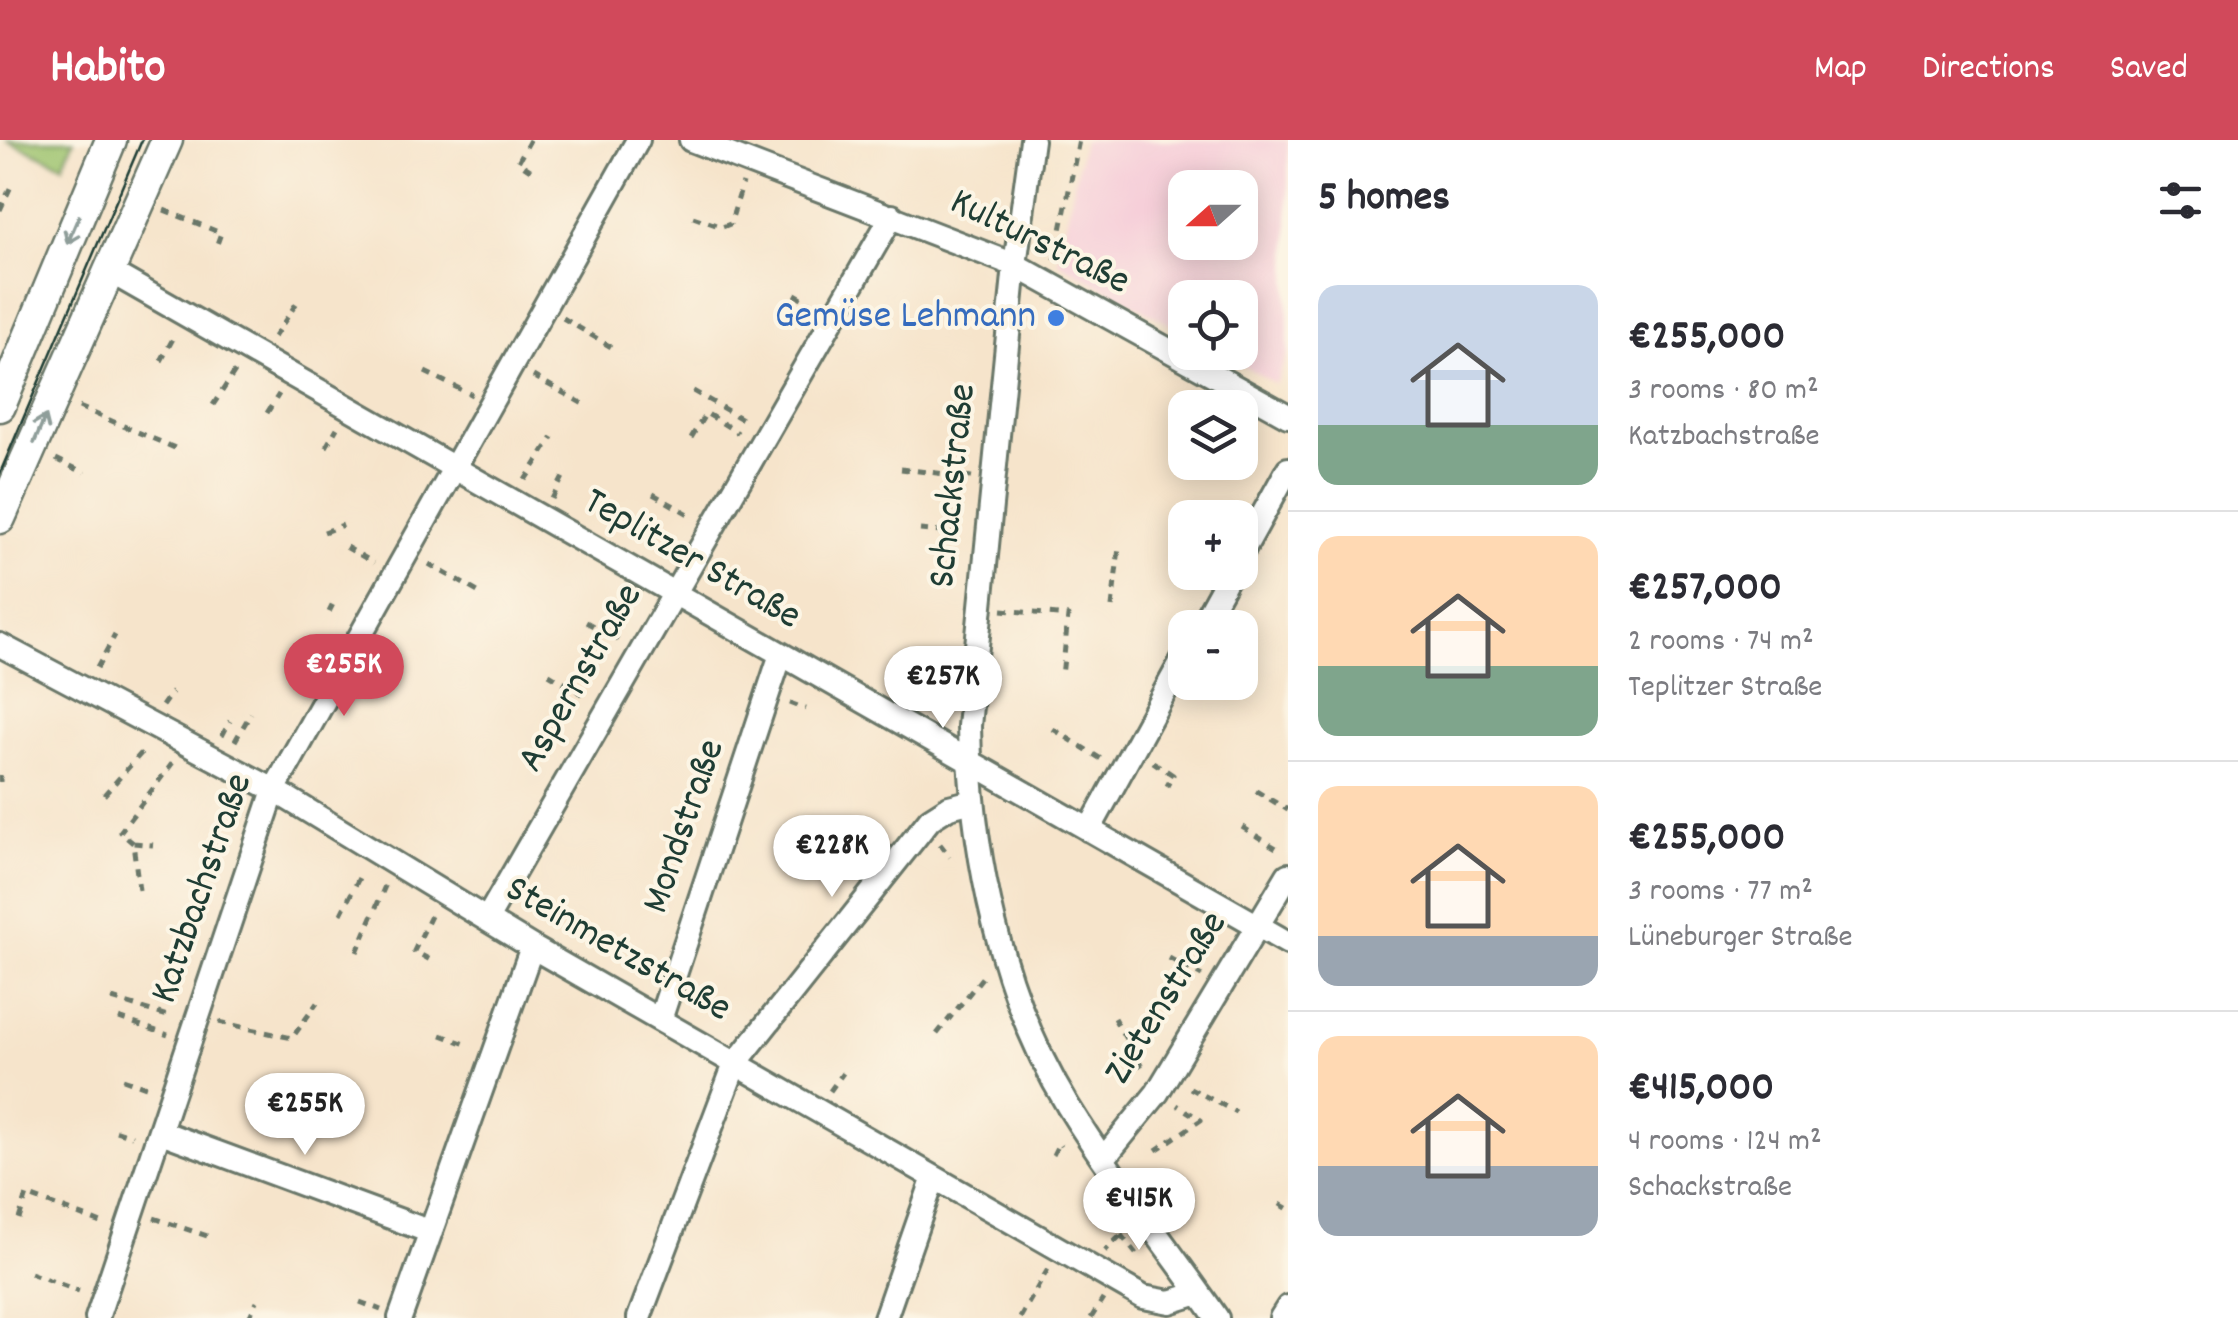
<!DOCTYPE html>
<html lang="en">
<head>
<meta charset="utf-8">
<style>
  body { margin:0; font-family:Dekko,sans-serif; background:#f7f7f7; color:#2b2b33; height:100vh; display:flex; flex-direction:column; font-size:38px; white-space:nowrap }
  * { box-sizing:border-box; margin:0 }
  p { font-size:32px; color:#7c7c81 }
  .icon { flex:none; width:55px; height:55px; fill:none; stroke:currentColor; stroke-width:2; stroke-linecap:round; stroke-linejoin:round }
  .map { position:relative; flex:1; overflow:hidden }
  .drawer { display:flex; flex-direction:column; background:#fff; width:950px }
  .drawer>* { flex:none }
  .needle { width:65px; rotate:249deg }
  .fabs { position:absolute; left:1168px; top:30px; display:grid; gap:20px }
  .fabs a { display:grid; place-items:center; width:90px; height:90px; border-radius:20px; background:#fff; box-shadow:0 5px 25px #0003; font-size:50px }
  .price { position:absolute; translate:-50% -85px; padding:0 22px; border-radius:35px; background:#fff; color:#222; font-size:32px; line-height:65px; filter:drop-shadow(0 2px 5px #0008) }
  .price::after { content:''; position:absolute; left:50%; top:60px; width:30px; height:22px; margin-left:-15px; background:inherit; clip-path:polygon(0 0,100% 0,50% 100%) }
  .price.on { background:#d1495b; color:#fff }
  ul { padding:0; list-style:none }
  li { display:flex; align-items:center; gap:30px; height:250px; padding:0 30px }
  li+li { border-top:2px solid #e1e1e2 }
  li span { display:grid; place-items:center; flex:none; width:280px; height:200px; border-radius:20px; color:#555 }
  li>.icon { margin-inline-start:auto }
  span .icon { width:120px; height:120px; fill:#fffc; stroke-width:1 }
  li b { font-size:42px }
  h2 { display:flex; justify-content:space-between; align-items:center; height:120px; padding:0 30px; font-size:42px }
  header { display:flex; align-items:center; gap:60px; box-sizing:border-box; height:140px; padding:0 50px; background:#d1495b; color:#fff }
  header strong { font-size:48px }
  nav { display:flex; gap:55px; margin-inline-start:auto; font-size:35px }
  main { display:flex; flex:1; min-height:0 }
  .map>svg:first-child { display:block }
  .built { fill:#f6cfd9; fill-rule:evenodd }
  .green { fill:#9cc26d; stroke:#5e8050; stroke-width:2.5 }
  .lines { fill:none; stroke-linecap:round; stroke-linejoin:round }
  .street-casing { stroke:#6a7769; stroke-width:28 }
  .secondary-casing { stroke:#6a7769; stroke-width:35 }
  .path { stroke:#6a7769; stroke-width:5; stroke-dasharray:8 8; stroke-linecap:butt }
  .street { stroke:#fff; stroke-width:22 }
  .secondary { stroke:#fff; stroke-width:30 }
  .tram { stroke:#1f3d34; stroke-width:2.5 }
  .oneway { stroke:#8f9e9a }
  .shop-dot { fill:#3f7fe0; stroke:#fcf5e5; stroke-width:4 }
  .labels { text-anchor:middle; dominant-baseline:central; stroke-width:8; stroke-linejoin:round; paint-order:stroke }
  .street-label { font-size:40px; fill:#1f3d34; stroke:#fcf5e5 }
  .shop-label { font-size:40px; fill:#366cbe; stroke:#fcf5e5; text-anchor:end }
</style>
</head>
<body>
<header>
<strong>Habito</strong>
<nav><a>Map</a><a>Directions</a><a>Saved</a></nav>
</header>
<main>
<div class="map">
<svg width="1288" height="1178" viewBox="0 0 1288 1178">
  <rect width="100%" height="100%" fill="#fcf5e5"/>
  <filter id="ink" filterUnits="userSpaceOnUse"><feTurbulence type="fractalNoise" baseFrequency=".01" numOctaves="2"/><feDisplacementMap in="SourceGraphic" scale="20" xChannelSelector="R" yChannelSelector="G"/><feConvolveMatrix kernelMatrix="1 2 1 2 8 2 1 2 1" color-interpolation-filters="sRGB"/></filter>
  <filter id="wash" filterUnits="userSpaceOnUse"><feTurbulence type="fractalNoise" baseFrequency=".0048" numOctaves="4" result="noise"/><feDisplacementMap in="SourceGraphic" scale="40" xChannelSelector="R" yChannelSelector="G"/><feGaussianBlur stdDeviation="2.25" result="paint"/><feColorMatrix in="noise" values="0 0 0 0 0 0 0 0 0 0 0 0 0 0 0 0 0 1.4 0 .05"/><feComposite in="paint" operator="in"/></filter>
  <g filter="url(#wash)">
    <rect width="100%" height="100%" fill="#f6e4cb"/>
    <path class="built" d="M 1083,0 L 1288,0 L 1288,213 L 1276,244 L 1220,213 L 1240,212 L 1240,158 L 1185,158 L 1185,193 L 1058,122 ZM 1185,48 L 1240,48 L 1240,102 L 1185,102 Z"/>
    <path class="green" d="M 6,0 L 74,0 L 63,25 Z"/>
  </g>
  <g filter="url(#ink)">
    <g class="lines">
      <defs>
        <path id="street" d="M 691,0 L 1015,125 L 1288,276
          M 1032,0 L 1015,125 L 969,586 C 971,714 1001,856 1068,966 C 1113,1039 1168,1107 1217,1178
          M 109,131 L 1288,803
          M 1240,416 L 1288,329
          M 1200,488 L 1231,432
          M 0,505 L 274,650 L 532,807 L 1143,1157 L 1170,1162 L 1199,1153
          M 1089,690 L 1185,515
          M 487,779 L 892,76
          M 660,880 L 780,517
          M 161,992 L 431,1092
          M 1104,1018 L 1157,953 L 1288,735
          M 97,1178 L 274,650 L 638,0
          M 400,1178 L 532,807
          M 639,1178 L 735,924 L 930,679 L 949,667 L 973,661
          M 885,1178 L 933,1040
          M 1281,1178 L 1288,1167"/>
        <path id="secondary" d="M 0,266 L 111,0
          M 0,378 L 167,0"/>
      </defs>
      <use href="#street" class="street-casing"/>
      <use href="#secondary" class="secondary-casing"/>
      <path class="path" d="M 530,0 L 518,22 L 535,33
        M 0,70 L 12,44
        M 164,70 L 221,93 L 216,107
        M 693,77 L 722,87 L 730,84 L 743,43
        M 1055,120 L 1079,0
        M 795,154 L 814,165
        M 563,178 L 616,210
        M 274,197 L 300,158
        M 161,221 L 176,193
        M 425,232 L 472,255
        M 533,236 L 587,266
        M 693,251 L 747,282
        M 213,265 L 236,230
        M 79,267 L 182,311
        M 267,273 L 279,254
        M 691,298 L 706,273 L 738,293
        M 326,307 L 337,288
        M 56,319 L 85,333
        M 901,329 L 972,337
        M 525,340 L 553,297
        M 653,354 L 694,377
        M 552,359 L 564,335
        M 920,390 L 966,394
        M 324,392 L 343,385
        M 346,407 L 374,423
        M 429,424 L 483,455
        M 1112,467 L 1119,408
        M 1002,470 L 1068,476 L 1062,537
        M 329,472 L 334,462
        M 586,482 L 618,500
        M 97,528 L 115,495
        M 549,534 L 589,558
        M 790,563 L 806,569
        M 162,566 L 172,552
        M 1053,589 L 1101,619
        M 222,596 L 230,581
        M 235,601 L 251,573
        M 1153,622 L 1173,635 L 1167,646
        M 0,635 L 0,642
        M 1256,651 L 1288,670
        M 104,655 L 145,609
        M 1242,687 L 1281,711
        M 133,703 L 120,692 L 174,621
        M 940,704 L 950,717
        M 139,750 L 133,703 L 153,705
        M 341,774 L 362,732
        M 431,776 L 414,811 L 434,822
        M 357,812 L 385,746
        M 1169,818 L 1202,836
        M 112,859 L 171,877
        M 119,878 L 168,895
        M 1114,878 L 1143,929
        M 219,882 L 292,898 L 317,863
        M 937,894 L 985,834
        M 441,895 L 471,906
        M 123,939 L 149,948
        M 1190,948 L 1236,972
        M 830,951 L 843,933
        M 116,991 L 132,996
        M 1156,1010 L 1201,980 L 1177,965
        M 1053,1015 L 1059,1003 L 1061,1006
        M 1095,1057 L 1121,1095 L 1105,1111
        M 1280,1064 L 1288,1069
        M 154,1078 L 213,1098
        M 19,1079 L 27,1055 L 104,1084
        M 1121,1095 L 1141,1120
        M 30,1133 L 79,1151
        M 360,1162 L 381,1170
        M 249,1178 L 257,1161
        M 1020,1178 L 1048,1129
        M 1091,1178 L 1103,1159"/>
      <use href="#street" class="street"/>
      <use href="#secondary" class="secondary"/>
      <path class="tram" d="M 0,333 L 142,0"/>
    </g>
    <defs><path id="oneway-shaft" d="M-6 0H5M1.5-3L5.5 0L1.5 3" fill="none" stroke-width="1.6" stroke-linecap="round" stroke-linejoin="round" transform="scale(2.5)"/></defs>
    <g class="oneway">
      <use href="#oneway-shaft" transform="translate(73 90) rotate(113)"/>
      <use href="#oneway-shaft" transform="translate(40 289) rotate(-67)"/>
    </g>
  </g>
  <circle class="shop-dot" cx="1056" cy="178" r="10"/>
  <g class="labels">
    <g class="street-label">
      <text transform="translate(1039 104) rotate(26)">Kulturstraße</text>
      <text transform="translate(955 346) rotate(-84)">Schackstraße</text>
      <text transform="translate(691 421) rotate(30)">Teplitzer Straße</text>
      <text transform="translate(582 539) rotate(-60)">Aspernstraße</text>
      <text transform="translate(686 687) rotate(-71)">Mondstraße</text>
      <text transform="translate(204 749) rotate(-71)">Katzbachstraße</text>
      <text transform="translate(617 811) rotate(30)">Steinmetzstraße</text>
      <text transform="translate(1168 859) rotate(-58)">Zietenstraße</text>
    </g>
    <g class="shop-label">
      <text x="1036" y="178">Gemüse Lehmann</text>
    </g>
  </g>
</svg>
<div class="fabs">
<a><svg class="needle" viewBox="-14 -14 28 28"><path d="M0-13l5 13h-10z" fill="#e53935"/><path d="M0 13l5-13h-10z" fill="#7c7c81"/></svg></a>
<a><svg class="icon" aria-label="locate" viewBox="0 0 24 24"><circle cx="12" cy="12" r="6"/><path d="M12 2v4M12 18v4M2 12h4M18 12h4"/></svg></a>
<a><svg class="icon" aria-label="layers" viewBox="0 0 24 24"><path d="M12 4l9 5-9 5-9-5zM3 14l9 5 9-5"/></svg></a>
<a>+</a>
<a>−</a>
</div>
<b class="price on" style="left:344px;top:579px">€255K</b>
<b class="price" style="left:943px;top:591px">€257K</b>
<b class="price" style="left:832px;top:760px">€228K</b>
<b class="price" style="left:305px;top:1018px">€255K</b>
<b class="price" style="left:1139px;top:1113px">€415K</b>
</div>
<section class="drawer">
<h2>5 homes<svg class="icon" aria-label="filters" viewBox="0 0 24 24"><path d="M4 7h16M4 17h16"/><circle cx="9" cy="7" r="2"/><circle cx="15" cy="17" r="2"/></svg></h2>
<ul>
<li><span style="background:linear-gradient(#c9d6e8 70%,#7fa58c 0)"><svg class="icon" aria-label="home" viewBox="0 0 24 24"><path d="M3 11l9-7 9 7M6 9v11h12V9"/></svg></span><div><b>€255,000</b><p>3 rooms · 80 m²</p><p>Katzbachstraße</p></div></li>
<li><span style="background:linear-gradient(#ffd9b3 65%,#7fa58c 0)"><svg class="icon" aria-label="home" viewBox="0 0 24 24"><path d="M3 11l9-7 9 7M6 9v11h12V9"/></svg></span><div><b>€257,000</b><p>2 rooms · 74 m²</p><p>Teplitzer Straße</p></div></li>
<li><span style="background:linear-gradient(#ffd9b3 75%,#9aa5b1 0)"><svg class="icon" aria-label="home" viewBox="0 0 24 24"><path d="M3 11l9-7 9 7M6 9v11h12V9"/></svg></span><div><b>€255,000</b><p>3 rooms · 77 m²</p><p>Lüneburger Straße</p></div></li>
<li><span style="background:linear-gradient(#ffd9b3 65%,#9aa5b1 0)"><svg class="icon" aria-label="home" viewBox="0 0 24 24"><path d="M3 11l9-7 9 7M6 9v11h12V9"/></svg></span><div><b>€415,000</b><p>4 rooms · 124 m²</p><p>Schackstraße</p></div></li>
</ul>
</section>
</main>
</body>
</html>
